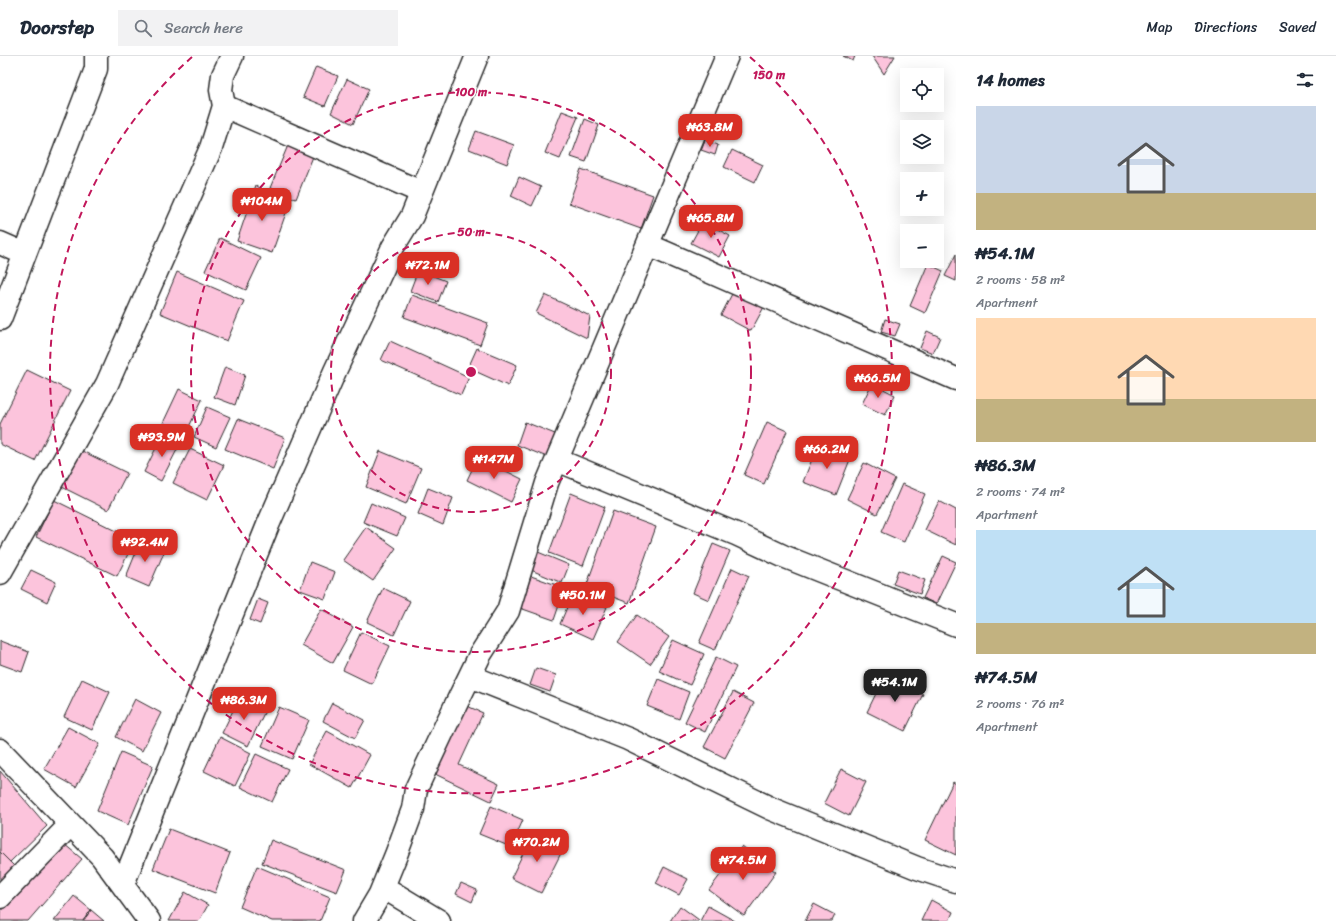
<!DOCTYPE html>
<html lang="en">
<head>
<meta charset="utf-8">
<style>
  body { margin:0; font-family:Sriracha,sans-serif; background:#f2f2f3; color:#1f2937; height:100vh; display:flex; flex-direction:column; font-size:15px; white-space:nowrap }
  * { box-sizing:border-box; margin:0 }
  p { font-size:13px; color:#747a83 }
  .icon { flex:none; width:22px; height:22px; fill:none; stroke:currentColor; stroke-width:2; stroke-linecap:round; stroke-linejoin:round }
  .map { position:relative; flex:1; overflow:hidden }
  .sheet { display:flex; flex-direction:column; background:#fff; width:380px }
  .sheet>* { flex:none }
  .controls { position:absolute; left:900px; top:12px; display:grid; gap:8px }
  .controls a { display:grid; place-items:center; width:44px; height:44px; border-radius:0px; background:#fff; box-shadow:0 4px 16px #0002; font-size:20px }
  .price { position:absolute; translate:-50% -34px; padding:0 9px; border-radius:8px; background:#d93025; color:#fff; font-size:13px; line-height:26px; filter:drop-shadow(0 1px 2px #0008) }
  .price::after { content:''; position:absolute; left:50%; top:24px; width:12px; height:9px; margin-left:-6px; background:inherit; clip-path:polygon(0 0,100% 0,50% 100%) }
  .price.active { background:#222; color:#fff }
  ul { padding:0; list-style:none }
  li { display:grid; align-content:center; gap:8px; height:212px; padding:0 20px }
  li span { display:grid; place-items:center; height:124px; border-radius:0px; color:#555 }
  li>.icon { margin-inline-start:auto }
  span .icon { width:72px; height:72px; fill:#fffc; stroke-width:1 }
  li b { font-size:17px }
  h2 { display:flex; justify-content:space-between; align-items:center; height:48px; padding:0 20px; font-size:17px }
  header { display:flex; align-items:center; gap:24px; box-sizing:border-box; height:56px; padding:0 20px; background:#fff; border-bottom:1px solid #e0e1e3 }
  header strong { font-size:19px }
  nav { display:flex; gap:22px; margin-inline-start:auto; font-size:14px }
  .search { width:280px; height:36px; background:#f2f2f3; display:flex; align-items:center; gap:10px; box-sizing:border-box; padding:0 14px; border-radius:0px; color:#747a83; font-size:15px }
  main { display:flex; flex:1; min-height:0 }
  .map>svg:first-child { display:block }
  .building { fill:#fcc4dc; stroke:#2b2b2b }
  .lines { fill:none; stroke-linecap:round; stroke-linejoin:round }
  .minor-casing { stroke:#2b2b2b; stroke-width:25 }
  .minor { stroke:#fff; stroke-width:22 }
  .ring { fill:none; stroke:#c2185b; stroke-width:2; stroke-dasharray:7 5 }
  .centre { fill:#c2185b; stroke:#fff; stroke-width:2 }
  .ring-label { font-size:12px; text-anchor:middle; font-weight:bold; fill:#c2185b; stroke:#fff; stroke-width:3; stroke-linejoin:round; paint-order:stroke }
</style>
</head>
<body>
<header>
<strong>Doorstep</strong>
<div class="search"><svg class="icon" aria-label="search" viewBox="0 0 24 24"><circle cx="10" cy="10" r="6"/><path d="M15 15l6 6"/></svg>Search here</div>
<nav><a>Map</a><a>Directions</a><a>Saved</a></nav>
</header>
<main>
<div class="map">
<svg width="956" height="865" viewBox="0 0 956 865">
  <rect width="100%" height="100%" fill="#fff"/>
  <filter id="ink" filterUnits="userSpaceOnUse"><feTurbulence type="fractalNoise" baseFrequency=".025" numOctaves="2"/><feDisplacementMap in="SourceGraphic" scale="8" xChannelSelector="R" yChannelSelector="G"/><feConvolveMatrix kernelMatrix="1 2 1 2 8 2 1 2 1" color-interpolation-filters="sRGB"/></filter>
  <g filter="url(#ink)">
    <path class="building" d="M 843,0 L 855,0 L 853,5 Z
      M 872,0 L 895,0 L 884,18 Z
      M 316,11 L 338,20 L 325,50 L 303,41 Z
      M 347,23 L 369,33 L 353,68 L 331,57 Z
      M 562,55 L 578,61 L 560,103 L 545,97 Z
      M 585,63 L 599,69 L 586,106 L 571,101 Z
      M 476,75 L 514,89 L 507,108 L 469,93 Z
      M 705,84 L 718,89 L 715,99 L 701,94 Z
      M 289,87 L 314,98 L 296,143 L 270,132 Z
      M 732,94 L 763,109 L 755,126 L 724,111 Z
      M 581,113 L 653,139 L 641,173 L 569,147 Z
      M 519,121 L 541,131 L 532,150 L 511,140 Z
      M 256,129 L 287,154 L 272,197 L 237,185 Z
      M 703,165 L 730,180 L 719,201 L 691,187 Z
      M 220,182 L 261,202 L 246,234 L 205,215 Z
      M 956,198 L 956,225 L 945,220 Z
      M 928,208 L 943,215 L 925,257 L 910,250 Z
      M 418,214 L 446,225 L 438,246 L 410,235 Z
      M 177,216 L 244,245 L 227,285 L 160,257 Z
      M 733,236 L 764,251 L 751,275 L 721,259 Z
      M 412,239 L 488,267 L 480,289 L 404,261 Z
      M 545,239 L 590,260 L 587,282 L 536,257 Z
      M 885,263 L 900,268 L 895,280 L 881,276 Z
      M 927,275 L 940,281 L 933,297 L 920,292 Z
      M 390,285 L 469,321 L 461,339 L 381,304 Z
      M 477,292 L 517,309 L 508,330 L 468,312 Z
      M 225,311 L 245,319 L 235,349 L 214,341 Z
      M 27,314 L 70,335 L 35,405 L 0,388 L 0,368 Z
      M 872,327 L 895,339 L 885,359 L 862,348 Z
      M 179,333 L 202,344 L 186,377 L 163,367 Z
      M 207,351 L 230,361 L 216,391 L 194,381 Z
      M 238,363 L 285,382 L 273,413 L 225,393 Z
      M 525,366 L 555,378 L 547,401 L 517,389 Z
      M 767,366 L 787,375 L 764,428 L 744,419 Z
      M 163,378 L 180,388 L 161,425 L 144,416 Z
      M 818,388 L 851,401 L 836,439 L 803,426 Z
      M 190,393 L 224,409 L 207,444 L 173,427 Z
      M 80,394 L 127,417 L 108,454 L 62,431 Z
      M 380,395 L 421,412 L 406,448 L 366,431 Z
      M 478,401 L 522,423 L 511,446 L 467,424 Z
      M 864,407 L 895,423 L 877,458 L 847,443 Z
      M 902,428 L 925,438 L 904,486 L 881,476 Z
      M 428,432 L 453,442 L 443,469 L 418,458 Z
      M 571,437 L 605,451 L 583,510 L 549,497 Z
      M 54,444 L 135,484 L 117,520 L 36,481 Z
      M 939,445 L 956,454 L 956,489 L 925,474 Z
      M 371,447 L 405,462 L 397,480 L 363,466 Z
      M 613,455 L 656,471 L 629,547 L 586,531 Z
      M 366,471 L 396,492 L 373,525 L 343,504 Z
      M 141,484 L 165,494 L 149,531 L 126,521 Z
      M 713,488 L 730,495 L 709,544 L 693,537 Z
      M 538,496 L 569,509 L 562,527 L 531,514 Z
      M 943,500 L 956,506 L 936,548 L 923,542 Z
      M 310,506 L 335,516 L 325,543 L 300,534 Z
      M 732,512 L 749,520 L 715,594 L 699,587 Z
      M 31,514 L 56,526 L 47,546 L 21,533 Z
      M 898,514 L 925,524 L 920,538 L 893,528 Z
      M 531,520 L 565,532 L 554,564 L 520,552 Z
      M 383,532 L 410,545 L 394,579 L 367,566 Z
      M 573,537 L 607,551 L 593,583 L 560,568 Z
      M 258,543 L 268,547 L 260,568 L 250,564 Z
      M 321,553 L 353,571 L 333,607 L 301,589 Z
      M 637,559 L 669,581 L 650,608 L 618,586 Z
      M 361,576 L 390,590 L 372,628 L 343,614 Z
      M 673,584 L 704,598 L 690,629 L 659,615 Z
      M 0,585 L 29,596 L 22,616 L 0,608 Z
      M 716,601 L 736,611 L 705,676 L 685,666 Z
      M 536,612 L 556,619 L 550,636 L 530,629 Z
      M 885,619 L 923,638 L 905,675 L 867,656 Z
      M 82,623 L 110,636 L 92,674 L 64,661 Z
      M 658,623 L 689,636 L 679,663 L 647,650 Z
      M 733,636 L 754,647 L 725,702 L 704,691 Z
      M 240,640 L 266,653 L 248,690 L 222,677 Z
      M 135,643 L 161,657 L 142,695 L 116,681 Z
      M 332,647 L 365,664 L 355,682 L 323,665 Z
      M 467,650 L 483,657 L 459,709 L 499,728 L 491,745 L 435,718 Z
      M 279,651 L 309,664 L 292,703 L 262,690 Z
      M 68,671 L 100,688 L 76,731 L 44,713 Z
      M 327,675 L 370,699 L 352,732 L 309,708 Z
      M 220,681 L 251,697 L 235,730 L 204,715 Z
      M 121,696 L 153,710 L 128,769 L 97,755 Z
      M 256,698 L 288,713 L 272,746 L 240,731 Z
      M 841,713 L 866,726 L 849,760 L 824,747 Z
      M 0,715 L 47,770 L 10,806 L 0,796 Z
      M 953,726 L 956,728 L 956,799 L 925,784 Z
      M 491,750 L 523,764 L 511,791 L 479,778 Z
      M 169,773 L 230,797 L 215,837 L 153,813 Z
      M 533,777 L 563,793 L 541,837 L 511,822 Z
      M 58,783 L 82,803 L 28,865 L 0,865 L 0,856 Z
      M 271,784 L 346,814 L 337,836 L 262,807 Z
      M 742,790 L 776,816 L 744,860 L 709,834 Z
      M 0,796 L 15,811 L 0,828 Z
      M 257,810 L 330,841 L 320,865 L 272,865 L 240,851 Z
      M 664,811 L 688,823 L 679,839 L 656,827 Z
      M 461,827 L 477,834 L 472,846 L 456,838 Z
      M 185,836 L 208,849 L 199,865 L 169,865 Z
      M 74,840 L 91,854 L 83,865 L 54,865 Z
      M 931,844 L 953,856 L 949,865 L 921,865 Z
      M 814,848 L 835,859 L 832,865 L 805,865 Z
      M 680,850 L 699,864 L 698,865 L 670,865 Z
      M 708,850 L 735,865 L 700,865 Z
      M 91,854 L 104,865 L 83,865 Z"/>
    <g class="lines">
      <defs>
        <path id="minor" d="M 224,50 L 421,136
          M 0,187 L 25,198
          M 648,189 L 956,323
          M 0,263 L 96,13 L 96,0
          M 557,404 L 736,478 L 783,500 L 956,569
          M 0,517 L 107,328 L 211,92 L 224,50 L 221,34 L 223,19 L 232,0
          M 470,620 L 628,683 L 772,753 L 917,812 L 956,825
          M 0,694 L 102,801 L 149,865
          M 123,828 L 268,469 L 335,315 L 393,191 L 412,160 L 477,0
          M 383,831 L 439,865
          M 0,841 L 70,769
          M 364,865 L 380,838 L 396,799 L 413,753 L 416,733 L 445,671 L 480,599 L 508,555 L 547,427 L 727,0"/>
      </defs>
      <use href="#minor" class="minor-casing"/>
      <use href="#minor" class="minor"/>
    </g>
  </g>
  <g class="ring">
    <circle cx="471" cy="316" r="140"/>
    <circle cx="471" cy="316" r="280"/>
    <path d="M750 1A421 421 0 1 1 192 1"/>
  </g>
  <circle cx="471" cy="316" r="6" class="centre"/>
  <g class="ring-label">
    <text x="769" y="23">150 m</text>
    <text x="471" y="40">100 m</text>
    <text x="471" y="180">50 m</text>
  </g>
</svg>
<div class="controls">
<a><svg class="icon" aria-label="locate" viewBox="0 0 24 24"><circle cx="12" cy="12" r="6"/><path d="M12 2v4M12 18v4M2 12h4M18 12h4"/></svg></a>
<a><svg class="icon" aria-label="layers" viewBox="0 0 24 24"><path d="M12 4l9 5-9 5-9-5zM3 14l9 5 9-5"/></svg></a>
<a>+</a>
<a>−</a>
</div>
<b class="price" style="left:710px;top:92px">₦63.8M</b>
<b class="price" style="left:262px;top:166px">₦104M</b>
<b class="price" style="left:711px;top:183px">₦65.8M</b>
<b class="price" style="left:428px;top:230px">₦72.1M</b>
<b class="price" style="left:878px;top:343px">₦66.5M</b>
<b class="price" style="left:162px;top:402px">₦93.9M</b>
<b class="price" style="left:827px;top:414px">₦66.2M</b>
<b class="price" style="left:494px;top:424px">₦147M</b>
<b class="price" style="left:145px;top:507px">₦92.4M</b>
<b class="price" style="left:583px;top:560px">₦50.1M</b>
<b class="price active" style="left:895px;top:647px">₦54.1M</b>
<b class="price" style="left:244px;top:665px">₦86.3M</b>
<b class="price" style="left:537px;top:807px">₦70.2M</b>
<b class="price" style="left:743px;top:825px">₦74.5M</b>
</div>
<section class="sheet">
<h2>14 homes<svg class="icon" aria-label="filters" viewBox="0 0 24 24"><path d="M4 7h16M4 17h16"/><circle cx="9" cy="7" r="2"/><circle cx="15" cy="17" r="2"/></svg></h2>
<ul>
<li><span style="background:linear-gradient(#c9d6e8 70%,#c2b280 0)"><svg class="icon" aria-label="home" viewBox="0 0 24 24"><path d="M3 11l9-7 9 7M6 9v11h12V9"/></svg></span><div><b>₦54.1M</b><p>2 rooms · 58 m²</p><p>Apartment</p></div></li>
<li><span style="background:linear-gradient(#ffd9b3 65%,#c2b280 0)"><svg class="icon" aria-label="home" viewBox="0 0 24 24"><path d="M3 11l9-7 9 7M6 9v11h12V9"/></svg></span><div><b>₦86.3M</b><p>2 rooms · 74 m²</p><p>Apartment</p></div></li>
<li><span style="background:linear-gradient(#bfe0f5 75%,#c2b280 0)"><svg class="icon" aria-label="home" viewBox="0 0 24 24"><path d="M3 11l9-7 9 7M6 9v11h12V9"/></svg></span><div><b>₦74.5M</b><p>2 rooms · 76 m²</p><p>Apartment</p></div></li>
</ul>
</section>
</main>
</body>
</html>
